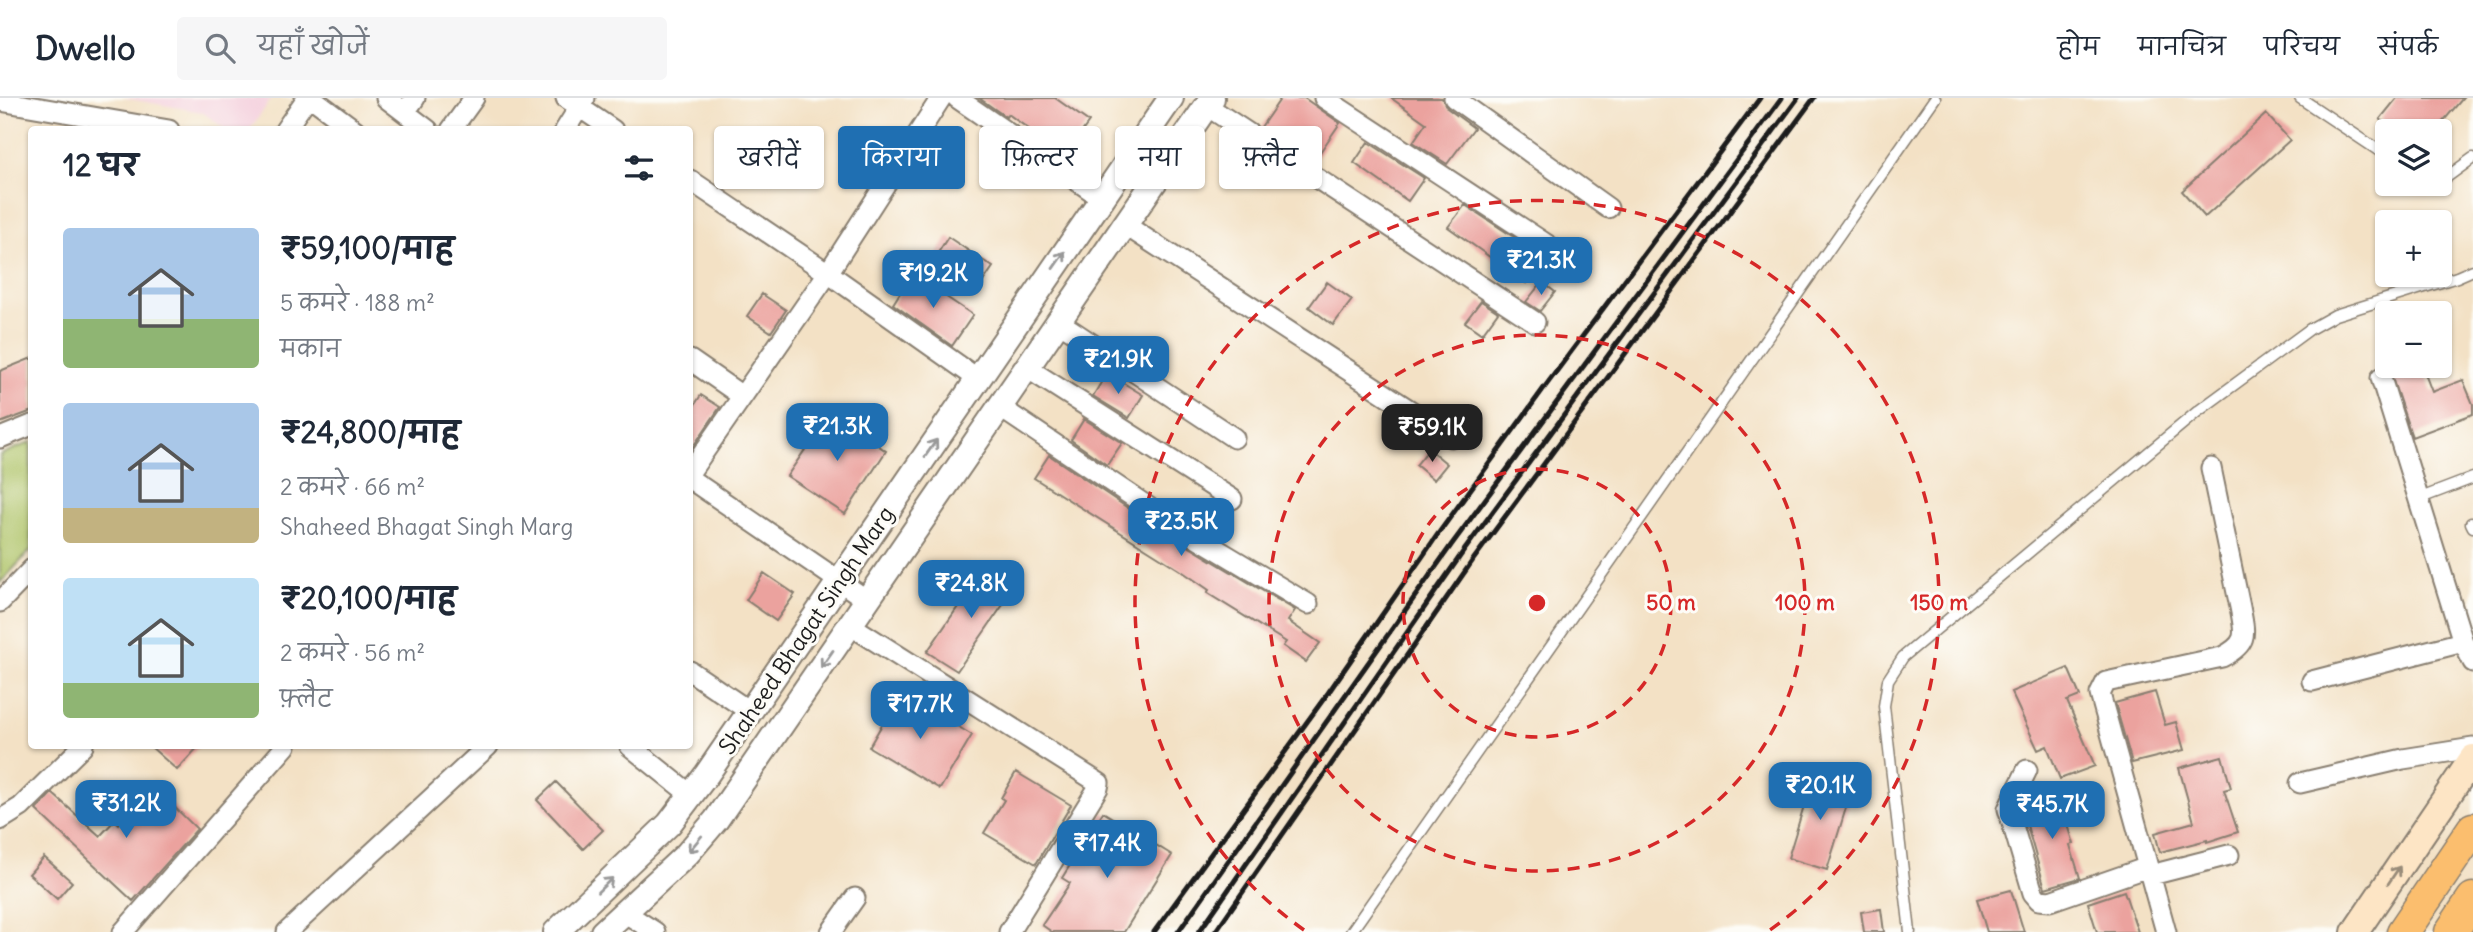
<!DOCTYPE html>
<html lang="hi">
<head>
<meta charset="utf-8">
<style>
  body { margin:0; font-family:Delius,"Playpen Sans Deva",sans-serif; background:#f6f6f7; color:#1f2937; height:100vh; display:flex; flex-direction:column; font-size:26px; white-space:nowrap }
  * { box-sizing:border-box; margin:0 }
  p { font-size:23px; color:#747a83 }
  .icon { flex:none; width:38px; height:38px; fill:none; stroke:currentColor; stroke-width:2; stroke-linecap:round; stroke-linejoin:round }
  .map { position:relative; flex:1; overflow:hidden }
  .details { position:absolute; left:28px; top:28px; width:665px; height:623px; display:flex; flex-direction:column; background:#fff; border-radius:7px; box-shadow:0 2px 5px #0004 }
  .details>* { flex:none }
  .hud { position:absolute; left:714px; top:28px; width:665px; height:63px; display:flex; gap:14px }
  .buttons { position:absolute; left:2375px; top:21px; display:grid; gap:14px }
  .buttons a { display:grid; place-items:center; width:77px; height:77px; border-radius:7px; background:#fff; box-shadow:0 2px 5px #0004; font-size:35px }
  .price { position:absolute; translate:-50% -60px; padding:0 16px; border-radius:14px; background:#1f6fb2; color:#fff; font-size:23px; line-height:46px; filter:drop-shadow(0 2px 4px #0008) }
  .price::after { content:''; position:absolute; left:50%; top:42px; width:21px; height:16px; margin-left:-10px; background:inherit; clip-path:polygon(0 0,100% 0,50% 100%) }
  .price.active { background:#222; color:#fff }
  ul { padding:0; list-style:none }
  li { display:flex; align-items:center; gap:21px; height:175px; padding:0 35px }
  li span { display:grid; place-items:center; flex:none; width:196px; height:140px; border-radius:7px; color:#555 }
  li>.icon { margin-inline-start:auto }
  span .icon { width:84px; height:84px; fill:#fffc; stroke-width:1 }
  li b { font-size:30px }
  h2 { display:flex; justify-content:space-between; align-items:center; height:84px; padding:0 35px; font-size:30px }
  .tag { padding:0 24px; border-radius:7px; background:#fff; box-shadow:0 2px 5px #0004; font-size:24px; line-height:63px }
  .tag.active { background:#1f6fb2; color:#fff }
  header { display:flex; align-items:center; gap:42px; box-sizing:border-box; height:98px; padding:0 35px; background:#fff; border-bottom:2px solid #e0e1e3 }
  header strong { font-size:33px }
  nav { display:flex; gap:38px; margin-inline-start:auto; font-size:24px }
  .search { width:490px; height:63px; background:#f6f6f7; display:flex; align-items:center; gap:18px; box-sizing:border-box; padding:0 24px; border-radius:7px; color:#747a83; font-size:26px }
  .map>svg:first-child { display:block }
  .built { fill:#f4cfdd }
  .green { fill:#aec368; stroke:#657042; stroke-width:2 }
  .building { fill:#eba29e }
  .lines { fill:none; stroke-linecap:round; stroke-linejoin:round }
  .service-casing { stroke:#887e70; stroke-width:13 }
  .minor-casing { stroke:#887e70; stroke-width:23 }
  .tertiary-casing { stroke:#887e70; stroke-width:28 }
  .secondary-casing { stroke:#887e70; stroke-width:30 }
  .trunk-casing { stroke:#887e70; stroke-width:35 }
  .service { stroke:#fff; stroke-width:10 }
  .minor { stroke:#fff; stroke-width:19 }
  .tertiary { stroke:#fff; stroke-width:24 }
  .secondary { stroke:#fde5c5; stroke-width:26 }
  .trunk { stroke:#fbbe6e; stroke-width:32 }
  .rail { stroke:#1c1c1c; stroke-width:5 }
  .oneway { stroke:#999 }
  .oneway2 { stroke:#988b79 }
  .ring { fill:none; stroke:#d62828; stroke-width:3.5; stroke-dasharray:12 9 }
  .labels { text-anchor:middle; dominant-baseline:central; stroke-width:6; stroke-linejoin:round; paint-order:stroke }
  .street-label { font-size:23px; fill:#1c1c1c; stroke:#fdfcf7 }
  .centre { fill:#d62828; stroke:#fdfcf7; stroke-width:3.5 }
  .ring-label { font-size:21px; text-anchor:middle; font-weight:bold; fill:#d62828; stroke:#fdfcf7; stroke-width:6; stroke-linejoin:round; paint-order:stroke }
</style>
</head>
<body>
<header>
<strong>Dwello</strong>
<div class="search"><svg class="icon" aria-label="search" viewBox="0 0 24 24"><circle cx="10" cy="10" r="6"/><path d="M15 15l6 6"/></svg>यहाँ खोजें</div>
<nav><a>होम</a><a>मानचित्र</a><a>परिचय</a><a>संपर्क</a></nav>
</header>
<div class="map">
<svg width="2473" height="834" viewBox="0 0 2473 834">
  <rect width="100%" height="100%" fill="#fdfcf7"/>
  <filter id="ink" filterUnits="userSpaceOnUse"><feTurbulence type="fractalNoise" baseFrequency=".0143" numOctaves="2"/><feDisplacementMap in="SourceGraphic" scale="14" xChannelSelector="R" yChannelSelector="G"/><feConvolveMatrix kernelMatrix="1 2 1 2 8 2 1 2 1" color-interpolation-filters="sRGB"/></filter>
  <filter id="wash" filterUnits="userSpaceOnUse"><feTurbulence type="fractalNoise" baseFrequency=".00686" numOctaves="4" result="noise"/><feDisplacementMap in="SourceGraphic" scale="28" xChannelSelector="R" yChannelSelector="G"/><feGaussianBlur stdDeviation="1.57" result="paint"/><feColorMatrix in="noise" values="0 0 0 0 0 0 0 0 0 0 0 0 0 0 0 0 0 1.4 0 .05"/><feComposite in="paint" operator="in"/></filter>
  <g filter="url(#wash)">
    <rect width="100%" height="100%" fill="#f3e1c5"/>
    <path class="built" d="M 124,0 L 272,0 L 250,31 L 227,32 L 202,14 Z"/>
    <path class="green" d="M 31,344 L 31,452 L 0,485 L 0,357 Z"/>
    <g id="blocks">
      <path class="building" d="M 979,0 L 1055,0 L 1089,24 L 1065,57 L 1008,16 L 1006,19 Z
        M 1281,0 L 1304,0 L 1340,25 L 1314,63 L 1261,29 Z
        M 1391,0 L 1442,0 L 1447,10 L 1474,30 L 1447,66 L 1413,44 L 1426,25 Z
        M 2397,0 L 2463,0 L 2435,33 L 2396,33 L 2380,21 Z
        M 2266,16 L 2290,42 L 2205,119 L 2182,93 Z
        M 1368,44 L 1424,80 L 1408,103 L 1354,65 Z
        M 1465,107 L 1544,159 L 1526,185 L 1448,129 Z
        M 948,139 L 993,169 L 980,188 L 936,158 Z
        M 912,176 L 973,217 L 952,248 L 893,206 Z
        M 1327,184 L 1352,202 L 1333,227 L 1309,209 Z
        M 1542,184 L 1555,194 L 1540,213 L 1526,204 Z
        M 762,196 L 786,212 L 771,234 L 747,218 Z
        M 1481,203 L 1498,214 L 1482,236 L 1465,224 Z
        M 32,260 L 32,313 L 0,325 L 0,273 Z
        M 2397,268 L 2422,268 L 2432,294 L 2463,282 L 2473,306 L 2473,316 L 2412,339 L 2389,271 Z
        M 1107,275 L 1143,297 L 1129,320 L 1093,298 Z
        M 701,297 L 720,309 L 690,353 L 690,314 Z
        M 831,314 L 886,353 L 845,416 L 787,378 Z
        M 1084,321 L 1122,345 L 1107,367 L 1071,342 Z
        M 1429,351 L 1447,366 L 1434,382 L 1416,367 Z
        M 1049,357 L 1156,429 L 1295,512 L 1288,523 L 1320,545 L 1306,564 L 1283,548 L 1286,544 L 1207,495 L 1209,492 L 1180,472 L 1034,380 Z
        M 984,471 L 1014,491 L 957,573 L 927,554 Z
        M 764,475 L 795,496 L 776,523 L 746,502 Z
        M 2068,570 L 2080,598 L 2067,603 L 2095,668 L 2060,681 L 2047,648 L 2038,652 L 2011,594 Z
        M 901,594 L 972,637 L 940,691 L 869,649 Z
        M 2155,594 L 2165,627 L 2176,624 L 2184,652 L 2132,665 L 2115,605 Z
        M 150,648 L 199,648 L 177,672 Z
        M 2222,658 L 2231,690 L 2224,692 L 2238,734 L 2207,744 L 2207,742 L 2160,754 L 2155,735 L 2194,724 L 2179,670 Z
        M 1016,674 L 1071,707 L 1036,766 L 984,735 L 1004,702 L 1001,700 Z
        M 1814,675 L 1853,687 L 1827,772 L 1788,760 Z
        M 556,684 L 603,732 L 583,751 L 537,702 Z
        M 154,689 L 197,731 L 133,803 L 36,712 L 52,695 L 100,738 L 115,722 L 119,726 Z
        M 2063,696 L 2068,713 L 2064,714 L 2074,746 L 2070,747 L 2080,780 L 2045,790 L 2022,710 Z
        M 1103,714 L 1172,757 L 1124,834 L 1052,834 L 1042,827 L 1070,785 L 1062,780 Z
        M 44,759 L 72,784 L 57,801 L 29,776 Z
        M 2011,792 L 2024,834 L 1987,834 L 1977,801 Z
        M 2124,793 L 2138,834 L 2097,834 L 2088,805 Z
        M 1881,811 L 1884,834 L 1864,834 L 1861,814 Z"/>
    </g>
  </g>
  <g filter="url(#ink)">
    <use href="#blocks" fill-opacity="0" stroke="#887e70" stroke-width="2"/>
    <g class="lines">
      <defs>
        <path id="service" d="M 2300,0 L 2387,58
          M 2440,84 L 2473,60
          M 2425,86 L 2437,86
          M 2418,401 L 2473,380
          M 2471,425 L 2473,429
          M 1351,834 L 1935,0
          M 1910,834 L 1884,608 L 1888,582 L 1903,559 L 2197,314 L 2310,231 L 2335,217 L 2457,179 L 2473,172"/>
        <path id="minor" d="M 312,0 L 355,32
          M 386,0 L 428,32
          M 566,0 L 613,32
          M 957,0 L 1102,100
          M 1324,0 L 1575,165
          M 1454,0 L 1608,110
          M 0,3 L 169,32
          M 1207,8 L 1535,224
          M 405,14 L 415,0
          M 285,32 L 307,0
          M 451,32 L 474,0
          M 565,32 L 585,0
          M 690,82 L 828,175 L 978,281
          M 1125,127 L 1451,339
          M 1059,224 L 1234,340
          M 690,262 L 742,298
          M 1027,270 L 1232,401
          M 2381,280 L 2463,544 L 2473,564
          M 1001,310 L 1163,419 L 1308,506
          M 0,340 L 32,327
          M 690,374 L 828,175 L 941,0
          M 690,381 L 867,502
          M 0,504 L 32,471
          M 850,527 L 1099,685 L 1098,690 L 1009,834
          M 690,573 L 749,613
          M 2312,583 L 2463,544
          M 630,648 L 691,697
          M 2027,672 L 2008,711 L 2033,795 L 2039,802 L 2050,803 L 2148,769
          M 2300,685 L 2403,661 L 2473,650
          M 0,722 L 21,709 L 83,648
          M 2151,777 L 2229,757
          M 624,814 L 655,834
          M 123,834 L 286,648
          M 287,834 L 488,648
          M 831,834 L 855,800
          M 2166,834 L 2100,596 L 2106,584 L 2222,559 C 2249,545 2245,536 2240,509 L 2211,370"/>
        <path id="tertiary" d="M 556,834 L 669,726 L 707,676 L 1171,0
          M 603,834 L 687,756 L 716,722 L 1212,0"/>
        <path id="secondary" d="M 2355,834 L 2473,660"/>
        <path id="trunk" d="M 2403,834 L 2473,731
          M 2451,834 L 2473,801"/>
      </defs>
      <use href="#service" class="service-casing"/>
      <use href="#minor" class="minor-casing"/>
      <use href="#tertiary" class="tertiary-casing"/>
      <use href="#secondary" class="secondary-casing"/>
      <use href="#trunk" class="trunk-casing"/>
      <use href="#service" class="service"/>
      <use href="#minor" class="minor"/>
      <use href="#tertiary" class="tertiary"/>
      <use href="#secondary" class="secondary"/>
      <use href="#trunk" class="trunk"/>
      <path class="rail" d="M 1154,834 L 1328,595 L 1438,436 L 1544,290 L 1760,0
        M 1178,834 L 1452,446 L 1782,0
        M 1199,834 L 1463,454 L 1798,0
        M 1215,834 L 1473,462 L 1814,0"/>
    </g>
    <defs><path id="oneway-shaft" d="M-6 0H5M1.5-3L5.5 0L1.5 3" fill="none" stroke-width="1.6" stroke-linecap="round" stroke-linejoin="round" transform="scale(1.75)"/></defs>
    <g class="oneway">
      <use href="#oneway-shaft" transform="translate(1059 162) rotate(-55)"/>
      <use href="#oneway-shaft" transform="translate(931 350) rotate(-55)"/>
      <use href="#oneway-shaft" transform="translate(827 561) rotate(125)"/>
      <use href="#oneway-shaft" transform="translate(695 746) rotate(130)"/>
      <use href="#oneway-shaft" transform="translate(605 787) rotate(-44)"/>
    </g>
    <use class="oneway2" href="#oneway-shaft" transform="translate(2394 777) rotate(-56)"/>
  </g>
  <g class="ring">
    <circle cx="1537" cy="505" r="134"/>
    <circle cx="1537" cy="505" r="268"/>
    <path d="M1304 832A402 402 0 1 1 1770 832"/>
  </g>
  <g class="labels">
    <g class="street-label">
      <text transform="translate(806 532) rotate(-56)">Shaheed Bhagat Singh Marg</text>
    </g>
  </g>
  <circle cx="1537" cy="505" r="10" class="centre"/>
  <g class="ring-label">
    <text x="1671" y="512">50 m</text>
    <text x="1805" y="512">100 m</text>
    <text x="1939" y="512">150 m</text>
  </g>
</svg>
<div class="buttons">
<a><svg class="icon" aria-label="layers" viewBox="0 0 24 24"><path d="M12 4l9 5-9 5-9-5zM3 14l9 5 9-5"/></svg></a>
<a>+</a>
<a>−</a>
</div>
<b class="price" style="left:1541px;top:199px">₹21.3K</b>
<b class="price" style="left:933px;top:212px">₹19.2K</b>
<b class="price" style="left:1118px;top:298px">₹21.9K</b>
<b class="price" style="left:837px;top:365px">₹21.3K</b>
<b class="price active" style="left:1432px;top:366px">₹59.1K</b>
<b class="price" style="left:1181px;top:460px">₹23.5K</b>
<b class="price" style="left:971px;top:522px">₹24.8K</b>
<b class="price" style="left:920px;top:643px">₹17.7K</b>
<b class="price" style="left:1820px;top:724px">₹20.1K</b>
<b class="price" style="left:126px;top:742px">₹31.2K</b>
<b class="price" style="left:2052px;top:743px">₹45.7K</b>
<b class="price" style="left:1107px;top:782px">₹17.4K</b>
<div class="hud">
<a class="tag">खरीदें</a>
<a class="tag active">किराया</a>
<a class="tag">फ़िल्टर</a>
<a class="tag">नया</a>
<a class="tag">फ़्लैट</a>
</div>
<section class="details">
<h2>12 घर<svg class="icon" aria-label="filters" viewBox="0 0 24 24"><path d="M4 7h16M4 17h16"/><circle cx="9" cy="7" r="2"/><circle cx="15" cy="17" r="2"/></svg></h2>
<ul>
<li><span style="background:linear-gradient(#a9c7e8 65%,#8fb573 0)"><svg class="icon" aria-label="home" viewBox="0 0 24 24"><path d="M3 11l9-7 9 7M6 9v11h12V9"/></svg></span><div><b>₹59,100/माह</b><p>5 कमरे · 188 m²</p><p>मकान</p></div></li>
<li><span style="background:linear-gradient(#a9c7e8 75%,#c2b280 0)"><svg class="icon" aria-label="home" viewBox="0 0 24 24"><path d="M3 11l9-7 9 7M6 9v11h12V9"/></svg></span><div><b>₹24,800/माह</b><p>2 कमरे · 66 m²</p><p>Shaheed Bhagat Singh Marg</p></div></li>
<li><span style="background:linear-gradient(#bfe0f5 75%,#8fb573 0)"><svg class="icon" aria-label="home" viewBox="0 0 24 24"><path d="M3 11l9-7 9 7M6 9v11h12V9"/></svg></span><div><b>₹20,100/माह</b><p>2 कमरे · 56 m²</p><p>फ़्लैट</p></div></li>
</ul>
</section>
</div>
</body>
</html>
